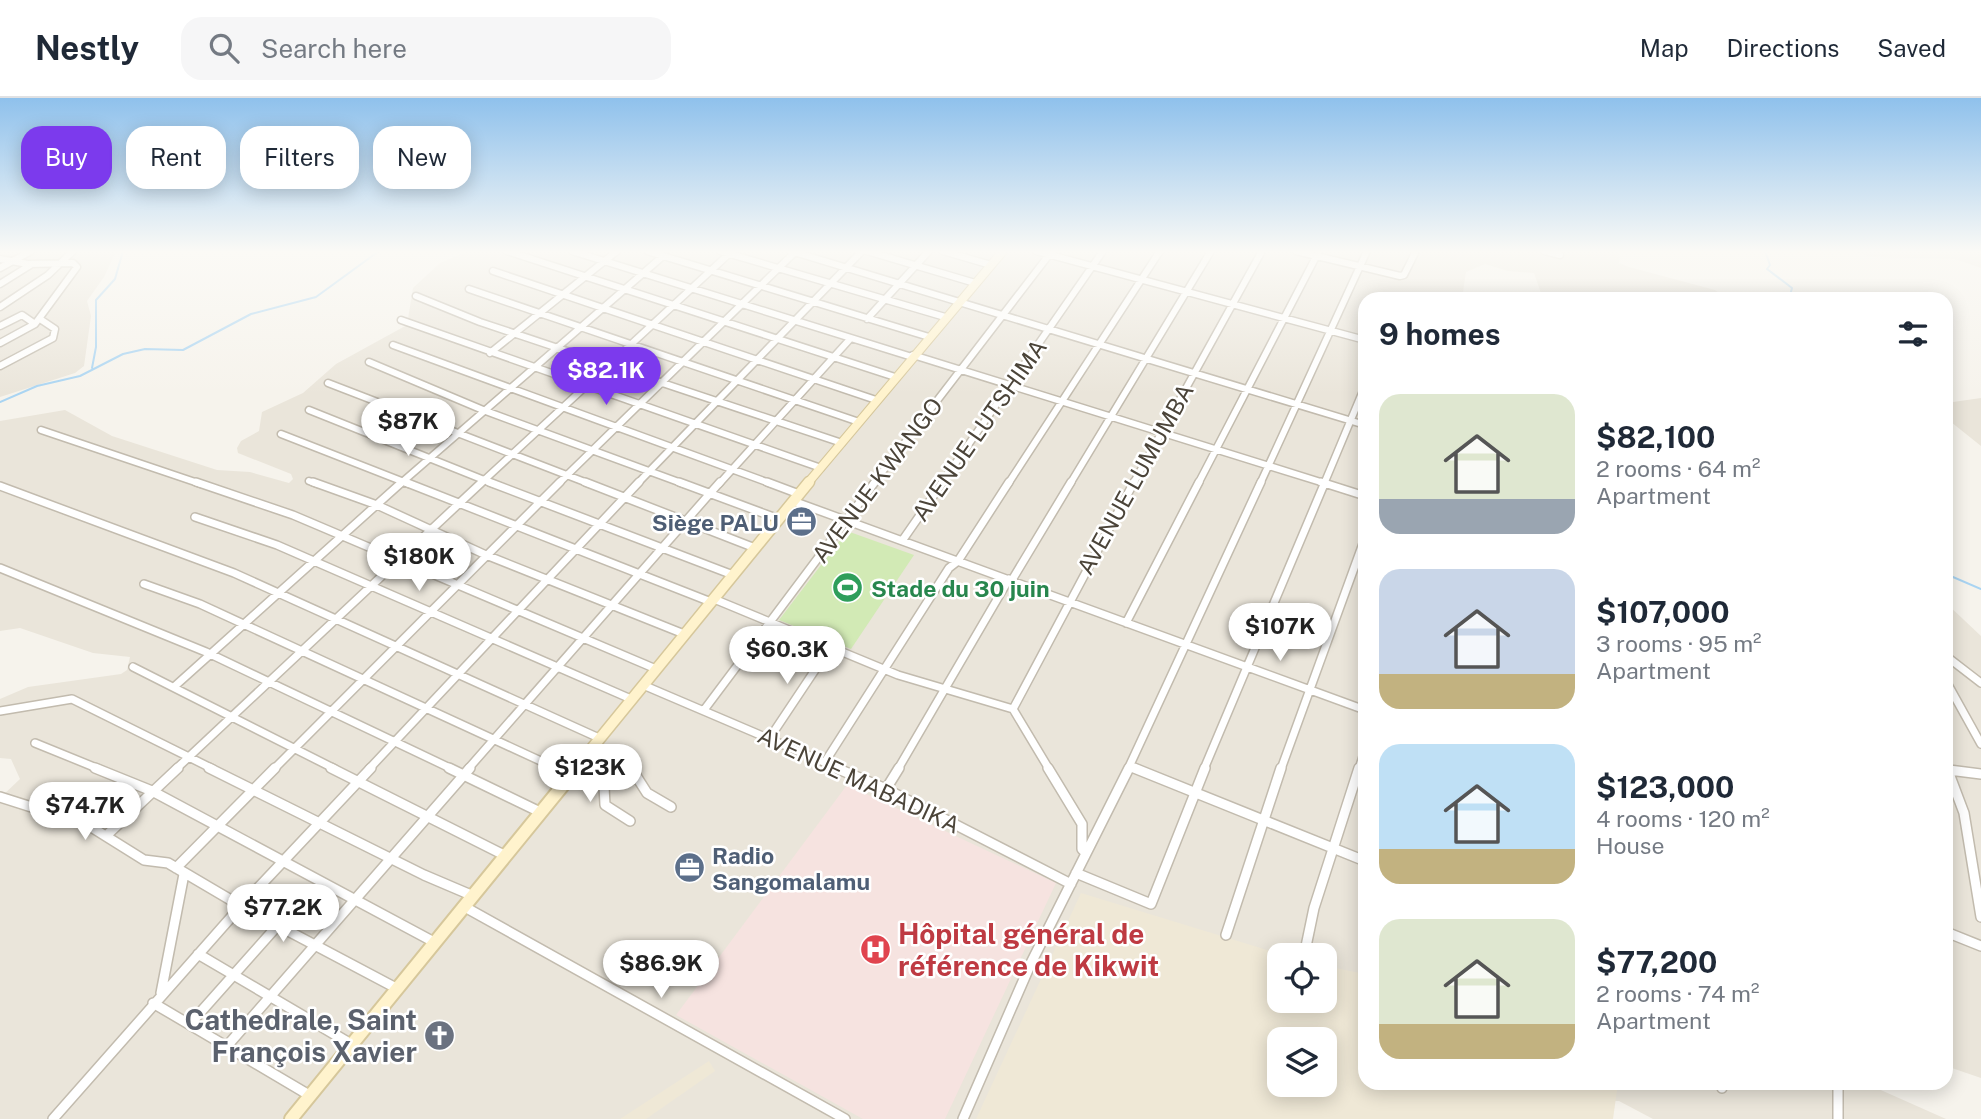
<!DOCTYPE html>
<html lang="en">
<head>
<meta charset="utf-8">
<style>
  body { margin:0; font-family:"Public Sans",sans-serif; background:#f6f6f7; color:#1f2937; height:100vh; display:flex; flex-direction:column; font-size:26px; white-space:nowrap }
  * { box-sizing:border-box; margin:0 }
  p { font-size:23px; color:#747a83 }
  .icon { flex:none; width:38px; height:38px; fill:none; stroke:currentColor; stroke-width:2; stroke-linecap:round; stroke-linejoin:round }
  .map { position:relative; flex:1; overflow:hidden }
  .details { position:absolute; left:1358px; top:194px; width:595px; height:798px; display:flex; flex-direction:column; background:#fff; border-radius:21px; box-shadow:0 4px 18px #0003 }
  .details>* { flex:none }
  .guide { position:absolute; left:21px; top:28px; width:665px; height:63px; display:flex; gap:14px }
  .tools { position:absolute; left:1267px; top:845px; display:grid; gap:14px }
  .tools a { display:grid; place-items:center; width:70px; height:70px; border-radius:14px; background:#fff; box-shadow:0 4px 18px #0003; font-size:35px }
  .price { position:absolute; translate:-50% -60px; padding:0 16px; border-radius:24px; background:#fff; color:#222; font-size:23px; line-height:46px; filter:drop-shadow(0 2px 4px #0008) }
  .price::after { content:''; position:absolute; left:50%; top:42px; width:21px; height:16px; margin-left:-10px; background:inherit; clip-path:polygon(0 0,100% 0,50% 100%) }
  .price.current { background:#7c3aed; color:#fff }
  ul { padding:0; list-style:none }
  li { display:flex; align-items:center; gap:21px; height:175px; padding:0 21px }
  li span { display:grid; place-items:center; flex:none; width:196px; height:140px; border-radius:21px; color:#555 }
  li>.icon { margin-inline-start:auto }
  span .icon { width:84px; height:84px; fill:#fffc; stroke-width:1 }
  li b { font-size:30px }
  h2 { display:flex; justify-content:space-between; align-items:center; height:84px; padding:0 21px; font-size:30px }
  .pill { padding:0 24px; border-radius:21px; background:#fff; box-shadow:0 4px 18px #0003; font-size:24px; line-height:63px }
  .pill.current { background:#7c3aed; color:#fff }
  header { display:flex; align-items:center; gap:42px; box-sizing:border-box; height:98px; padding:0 35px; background:#fff; border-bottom:2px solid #e0e1e3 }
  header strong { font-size:33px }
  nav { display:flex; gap:38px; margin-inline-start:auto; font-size:24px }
  .search { width:490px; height:63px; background:#f6f6f7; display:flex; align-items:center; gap:18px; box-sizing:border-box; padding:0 24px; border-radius:21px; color:#747a83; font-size:26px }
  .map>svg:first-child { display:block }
  .residential { fill:#eae5da; fill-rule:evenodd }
  .education { fill:#efe8d6; fill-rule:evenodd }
  .medical { fill:#f6e3e0 }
  .green { fill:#d2eab5 }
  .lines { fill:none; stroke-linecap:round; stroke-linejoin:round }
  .stream { stroke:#a9d4f2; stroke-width:2 }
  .street-far2-casing { stroke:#c2bbae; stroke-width:9 }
  .street-far1-casing { stroke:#c2bbae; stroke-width:10 }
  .street-casing { stroke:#c2bbae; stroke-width:12 }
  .secondary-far2-casing { stroke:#d6c79b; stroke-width:10 }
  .secondary-far1-casing { stroke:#d6c79b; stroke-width:13 }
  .secondary-casing { stroke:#d6c79b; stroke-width:16 }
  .street-far2 { stroke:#fff; stroke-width:6 }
  .street-far1 { stroke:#fff; stroke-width:7 }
  .street { stroke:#fff; stroke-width:9 }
  .secondary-far2 { stroke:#fff3cd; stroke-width:8 }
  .secondary-far1 { stroke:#fff3cd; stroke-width:10 }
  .secondary { stroke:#fff3cd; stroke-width:12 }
  .labels { text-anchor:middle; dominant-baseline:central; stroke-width:5; stroke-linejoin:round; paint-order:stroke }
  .street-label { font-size:23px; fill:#4b4439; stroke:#fff }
  .service-label { font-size:23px; font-weight:bold; fill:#4e5e75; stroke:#fff; text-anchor:end }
  .leisure-label { font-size:23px; font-weight:bold; fill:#27864d; stroke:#fff; text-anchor:start }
  .near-health-label { font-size:28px; font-weight:bold; fill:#be3a42; stroke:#fff; text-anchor:start }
  .near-worship-label { font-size:28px; font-weight:bold; fill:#5b616d; stroke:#fff; text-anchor:end }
</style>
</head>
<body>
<header>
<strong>Nestly</strong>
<div class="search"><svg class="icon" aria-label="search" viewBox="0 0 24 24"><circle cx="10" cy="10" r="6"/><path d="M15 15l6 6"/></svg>Search here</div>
<nav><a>Map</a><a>Directions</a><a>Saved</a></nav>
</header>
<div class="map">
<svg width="1981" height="1021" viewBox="0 0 1981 1021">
  <rect width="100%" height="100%" fill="#f6f3ec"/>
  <path class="residential" d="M 0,153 L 116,153 L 104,179 L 87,203 L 91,218 L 84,268 L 75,275 L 0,299 Z
    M 468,153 L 1620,153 L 1619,165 L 1629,169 L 1715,192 L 1726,201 L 1543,201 L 1534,175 L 1508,173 L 1485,166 L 1466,174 L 1463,194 L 1440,201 L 1365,201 L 1365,985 L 1432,1021 L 0,1021 L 0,700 L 20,681 L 11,661 L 0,660 L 0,601 L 28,589 L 121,576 L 127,572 L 130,559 L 93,555 L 20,530 L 0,533 L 0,323 L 65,312 L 112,338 L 217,372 L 250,374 L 289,385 L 293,381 L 291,376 L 238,355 L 237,350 L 241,343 L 259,333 L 262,314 L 303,295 L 336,266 L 407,227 L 413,190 L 440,165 ZM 1279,858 L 1325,858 L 1325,903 L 1279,903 ZM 1279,942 L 1325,942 L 1325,987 L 1279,987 Z
    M 1853,153 L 1981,153 L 1981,170 L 1955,161 L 1872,159 Z
    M 1981,300 L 1981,348 L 1946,320 L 1946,305 Z
    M 1946,505 L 1981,538 L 1981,980 L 1946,968 Z
    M 1519,985 L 1865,985 L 1946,1021 L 1653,1021 L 1619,1003 L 1558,1002 Z"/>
  <path class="education" d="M 1081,795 L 1283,857 L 1279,858 L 1279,903 L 1325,903 L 1325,868 L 1365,876 L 1365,985 L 1618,985 L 1613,1021 L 976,1021 ZM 1279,942 L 1325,942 L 1325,987 L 1279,987 Z
    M 709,963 L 715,973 L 646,1021 L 620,1021 Z"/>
  <path class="medical" d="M 847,687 L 1056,785 L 945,1021 L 863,1021 L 676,917 Z"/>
  <path class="green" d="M 847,433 L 914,457 L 851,551 L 779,522 Z"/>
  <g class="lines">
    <path class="stream" d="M 1765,153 L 1770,167 L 1767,171 L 1792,190 L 1789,201
      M 92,270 L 96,249 L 96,202 L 115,181 L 123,153
      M 0,304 L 37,288 L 80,278 L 123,256 L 145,251 L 183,252 L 251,216 L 316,199 L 379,153
      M 1946,476 L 1981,491"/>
    <defs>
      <path id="street-far2" d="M 507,153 L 895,279
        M 572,153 L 912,259
        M 647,153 L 929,239
        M 720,153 L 945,219
        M 791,153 L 1365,327
        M 867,153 L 975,185
        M 943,153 L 991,167
        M 1036,153 L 1365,242
        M 1296,153 L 1400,178 L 1404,177 L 1416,153
        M 1544,153 L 1560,157
        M 0,161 L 28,166 L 73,165 L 77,169 L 35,226 L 0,245
        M 0,170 L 31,153
        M 493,173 L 876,302
        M 0,186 L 32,166
        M 469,191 L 859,324
        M 416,198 L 480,224 L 842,345
        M 0,209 L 48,177 L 73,153
        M 867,221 L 929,153
        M 401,222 L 821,370
        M 0,228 L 22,217 L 35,226
        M 393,247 L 772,386
        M 490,255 L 617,153
        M 913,257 L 1327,386
        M 369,264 L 483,312 L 684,386
        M 0,268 L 53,240 L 55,231 L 40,221
        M 328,285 L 590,386
        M 309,312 L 494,386
        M 41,332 L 201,386
        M 281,336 L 409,386
        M 309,383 L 318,386
        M 400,386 L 663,158
        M 480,386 L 732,153
        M 558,386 L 796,153
        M 637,386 L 862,153
        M 719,386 L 850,241
        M 873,386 L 1052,153
        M 941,386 L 1103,153
        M 1008,386 L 1160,153
        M 1070,386 L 1211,153
        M 1133,386 L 1262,153
        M 1198,386 L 1319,153
        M 1260,386 L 1367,153
        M 1324,386 L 1365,288"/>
      <path id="street-far1" d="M 196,384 L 293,417 L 656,571
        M 313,384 L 377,407 L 486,457 L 684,536
        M 405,384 L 711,504
        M 489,384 L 733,477
        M 585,384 L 755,450
        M 679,384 L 779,421
        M 767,384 L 799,396
        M 1321,384 L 1365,398
        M 0,388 L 234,475 L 599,640
        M 793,403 L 1365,612
        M 195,419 L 277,447 L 631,601
        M 902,443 L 943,384
        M 0,470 L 206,554 L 452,671
        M 1012,482 L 1071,384
        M 144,486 L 200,506 L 558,671
        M 714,501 L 898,577 L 1013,611 L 1049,671
        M 1126,525 L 1199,384
        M 1946,558 L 1981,585
        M 133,569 L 335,671
        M 1946,583 L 1981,646
        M 643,587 L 840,671
        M 175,588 L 402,384
        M 1013,611 L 1134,384
        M 704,612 L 875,384
        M 0,613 L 72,601 L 213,671
        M 769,641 L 829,551
        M 35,645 L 99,671
        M 588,654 L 629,671
        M 603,661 L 603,671
        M 825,664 L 949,470 L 958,463 L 1009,384
        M 1946,666 L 1948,671
        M 1130,668 L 1138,671
        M 176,671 L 482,384
        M 274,671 L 560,384
        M 369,671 L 639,384
        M 468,671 L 720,384
        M 898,671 L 1009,481
        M 1128,671 L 1261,384
        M 1204,671 L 1325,384
        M 1281,671 L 1365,440
        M 1359,671 L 1365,652"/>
      <path id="street" d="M 95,670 L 152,693 L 434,844
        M 209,670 L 424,777 L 471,797
        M 331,670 L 504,757
        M 449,670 L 540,714
        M 554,670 L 570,677
        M 603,670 L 605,707 L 630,723
        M 625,670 L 633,673 L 647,695 L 671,709
        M 836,670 L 886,691 L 1071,786
        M 1048,670 L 1082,726 L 1082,751 L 1086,755
        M 1134,670 L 1365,763
        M 1947,670 L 1964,715 L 1981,819
        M 1949,672 L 1981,676
        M 886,691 L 899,670
        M 0,699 L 88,727 L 144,762 L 168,765 L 241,808 L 396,890
        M 108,736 L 178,670
        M 176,770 L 275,670
        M 1076,775 L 1151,806 L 1205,670
        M 463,808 L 845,1021
        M 1946,834 L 1981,848
        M 1226,837 L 1281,670
        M 198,856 L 351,946
        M 1304,858 L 1314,810 L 1359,670
        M 161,895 L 184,776
        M 153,905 L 309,997
        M 190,926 L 278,827
        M 227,948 L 470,670
        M 1722,985 L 1722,990
        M 1838,985 L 1838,1021
        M 53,1021 L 241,808 L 371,670
        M 963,1021 L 1031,865 L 1129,670"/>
      <path id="secondary-far2" d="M 807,386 L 1003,153"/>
      <path id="secondary-far1" d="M 575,671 L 809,384"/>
      <path id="secondary" d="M 291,1021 L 577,670"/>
    </defs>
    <use href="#street-far2" class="street-far2-casing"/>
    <use href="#street-far1" class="street-far1-casing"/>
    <use href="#street" class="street-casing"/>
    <use href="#secondary-far2" class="secondary-far2-casing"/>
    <use href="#secondary-far1" class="secondary-far1-casing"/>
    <use href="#secondary" class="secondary-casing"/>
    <use href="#street-far2" class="street-far2"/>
    <use href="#street-far1" class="street-far1"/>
    <use href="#street" class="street"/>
    <use href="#secondary-far2" class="secondary-far2"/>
    <use href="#secondary-far1" class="secondary-far1"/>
    <use href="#secondary" class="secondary"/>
  </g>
  <linearGradient id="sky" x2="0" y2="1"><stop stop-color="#8fc1ec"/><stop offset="0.52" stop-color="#fbfaf6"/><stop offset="1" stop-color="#fbfaf6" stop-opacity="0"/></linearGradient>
  <rect width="1981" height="296" fill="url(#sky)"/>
  <defs>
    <symbol id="office-disc" viewBox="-11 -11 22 22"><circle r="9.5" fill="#5c6f8a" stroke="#fff"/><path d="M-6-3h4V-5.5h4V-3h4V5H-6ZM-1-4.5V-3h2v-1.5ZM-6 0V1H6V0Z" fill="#fff"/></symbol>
    <symbol id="stadium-disc" viewBox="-11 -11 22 22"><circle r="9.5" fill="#2e9e5b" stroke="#fff"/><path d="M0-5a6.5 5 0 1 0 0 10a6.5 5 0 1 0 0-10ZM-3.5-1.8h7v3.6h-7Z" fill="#fff"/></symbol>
    <symbol id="hospital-disc" viewBox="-11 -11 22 22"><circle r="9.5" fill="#e0444e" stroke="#fff"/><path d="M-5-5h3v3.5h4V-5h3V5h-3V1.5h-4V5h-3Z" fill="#fff"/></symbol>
    <symbol id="church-disc" viewBox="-11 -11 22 22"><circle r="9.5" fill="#6b7280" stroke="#fff"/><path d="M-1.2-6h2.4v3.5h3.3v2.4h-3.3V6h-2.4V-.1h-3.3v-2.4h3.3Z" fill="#fff"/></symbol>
  </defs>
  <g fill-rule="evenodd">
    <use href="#office-disc" x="784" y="406" width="35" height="35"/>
    <use href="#stadium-disc" x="830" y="472" width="35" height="35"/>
    <use href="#office-disc" x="672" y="752" width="35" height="35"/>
    <use href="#hospital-disc" x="858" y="834" width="35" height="35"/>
    <use href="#church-disc" x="422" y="920" width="35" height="35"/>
  </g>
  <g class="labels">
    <g class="street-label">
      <text transform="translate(979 332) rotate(-55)">AVENUE LUTSHIMA</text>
      <text transform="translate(1135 381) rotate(-61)">AVENUE LUMUMBA</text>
      <text transform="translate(877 382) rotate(-53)">AVENUE KWANGO</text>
      <text transform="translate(859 682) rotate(25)">AVENUE MABADIKA</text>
    </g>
    <g class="service-label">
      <text x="779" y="424">Siège PALU</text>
      <text x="712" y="757" text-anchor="start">Radio<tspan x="712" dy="26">Sangomalamu</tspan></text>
    </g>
    <g class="leisure-label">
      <text x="871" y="490">Stade du 30 juin</text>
    </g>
    <g class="near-health-label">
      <text x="898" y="835">Hôpital général de<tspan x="898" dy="32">référence de Kikwit</tspan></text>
    </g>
    <g class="near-worship-label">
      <text x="417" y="921">Cathedrale, Saint<tspan x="417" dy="32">François Xavier</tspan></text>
    </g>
  </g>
</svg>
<div class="tools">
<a><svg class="icon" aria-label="locate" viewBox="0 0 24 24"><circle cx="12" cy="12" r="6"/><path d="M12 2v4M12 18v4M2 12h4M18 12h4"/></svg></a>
<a><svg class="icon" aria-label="layers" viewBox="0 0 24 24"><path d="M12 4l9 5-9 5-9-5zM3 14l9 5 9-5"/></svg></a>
</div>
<b class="price current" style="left:606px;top:309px">$82.1K</b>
<b class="price" style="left:408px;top:360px">$87K</b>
<b class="price" style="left:419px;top:495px">$180K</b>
<b class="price" style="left:1280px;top:565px">$107K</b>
<b class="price" style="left:787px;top:588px">$60.3K</b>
<b class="price" style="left:590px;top:706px">$123K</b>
<b class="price" style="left:85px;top:744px">$74.7K</b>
<b class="price" style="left:283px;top:846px">$77.2K</b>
<b class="price" style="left:661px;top:902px">$86.9K</b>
<div class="guide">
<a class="pill current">Buy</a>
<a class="pill">Rent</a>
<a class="pill">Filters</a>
<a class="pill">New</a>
</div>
<section class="details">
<h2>9 homes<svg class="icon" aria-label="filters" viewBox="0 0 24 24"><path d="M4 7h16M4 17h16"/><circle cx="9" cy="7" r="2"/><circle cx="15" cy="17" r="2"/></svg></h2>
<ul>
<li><span style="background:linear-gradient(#dfe7d0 75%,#9aa5b1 0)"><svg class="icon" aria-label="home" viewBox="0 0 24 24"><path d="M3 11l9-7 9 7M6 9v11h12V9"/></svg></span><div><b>$82,100</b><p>2 rooms · 64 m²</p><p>Apartment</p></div></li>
<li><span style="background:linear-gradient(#c9d6e8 75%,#c2b280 0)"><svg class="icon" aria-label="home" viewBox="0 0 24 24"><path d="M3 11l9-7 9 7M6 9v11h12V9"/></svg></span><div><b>$107,000</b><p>3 rooms · 95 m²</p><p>Apartment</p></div></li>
<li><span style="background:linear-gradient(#bfe0f5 75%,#c2b280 0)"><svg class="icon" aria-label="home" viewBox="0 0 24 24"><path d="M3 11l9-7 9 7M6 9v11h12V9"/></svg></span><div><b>$123,000</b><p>4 rooms · 120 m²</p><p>House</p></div></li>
<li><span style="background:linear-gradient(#dfe7d0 75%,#c2b280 0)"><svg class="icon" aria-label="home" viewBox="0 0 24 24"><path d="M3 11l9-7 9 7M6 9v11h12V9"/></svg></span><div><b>$77,200</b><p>2 rooms · 74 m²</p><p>Apartment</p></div></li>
</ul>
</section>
</div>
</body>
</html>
